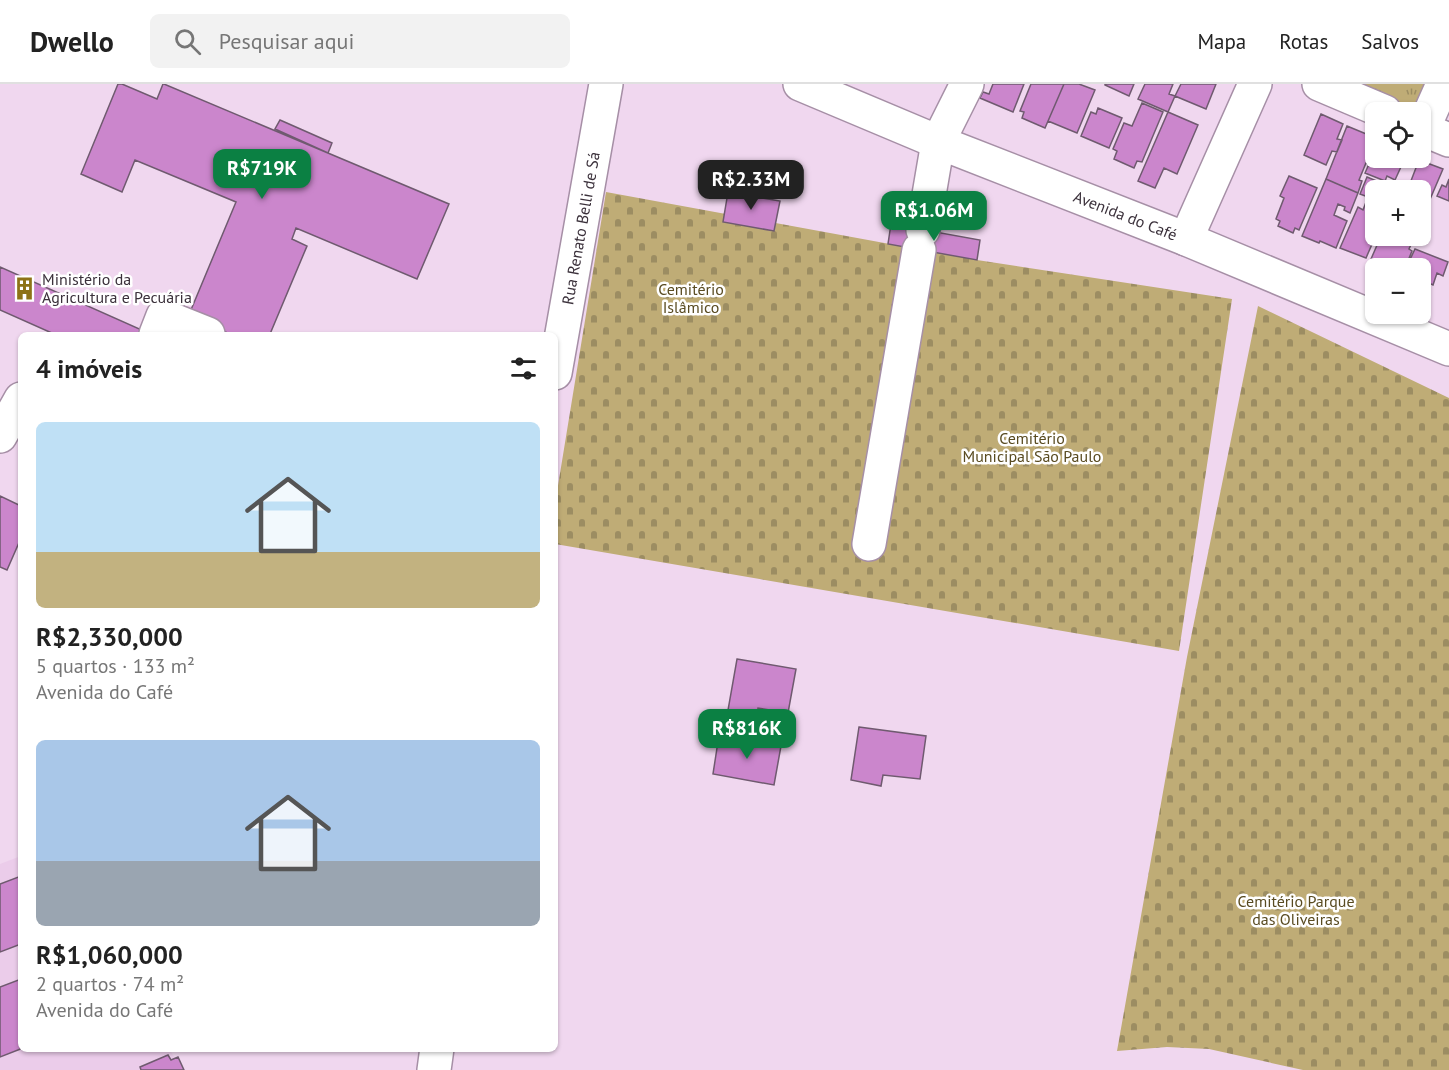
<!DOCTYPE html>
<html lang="pt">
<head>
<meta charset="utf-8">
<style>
  body { margin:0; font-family:"PT Sans",sans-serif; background:#f2f2f2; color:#222; height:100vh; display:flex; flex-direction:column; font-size:22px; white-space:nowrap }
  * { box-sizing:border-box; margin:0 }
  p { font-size:20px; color:#767676 }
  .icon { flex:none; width:33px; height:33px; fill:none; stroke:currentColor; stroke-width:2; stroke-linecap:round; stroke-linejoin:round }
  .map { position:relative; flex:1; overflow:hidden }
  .panel { position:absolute; left:18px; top:248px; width:540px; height:720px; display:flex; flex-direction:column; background:#fff; border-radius:9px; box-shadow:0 2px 4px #0004 }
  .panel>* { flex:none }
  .controls { position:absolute; left:1365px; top:18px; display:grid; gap:12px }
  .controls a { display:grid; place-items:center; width:66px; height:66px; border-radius:9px; background:#fff; box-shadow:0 2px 4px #0004; font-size:30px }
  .price { position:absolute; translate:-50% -51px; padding:0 14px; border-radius:12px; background:#0b8043; color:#fff; font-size:20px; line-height:39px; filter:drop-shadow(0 2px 3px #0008) }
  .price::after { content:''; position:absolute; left:50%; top:36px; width:18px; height:14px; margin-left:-9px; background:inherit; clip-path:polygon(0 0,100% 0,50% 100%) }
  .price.selected { background:#222; color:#fff }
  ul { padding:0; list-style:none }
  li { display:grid; align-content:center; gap:12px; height:318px; padding:0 18px }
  li span { display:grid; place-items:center; height:186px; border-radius:9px; color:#555 }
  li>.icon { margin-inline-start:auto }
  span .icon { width:108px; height:108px; fill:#fffc; stroke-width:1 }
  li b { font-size:26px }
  h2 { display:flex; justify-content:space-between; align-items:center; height:72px; padding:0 18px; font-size:26px }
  header { display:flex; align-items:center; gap:36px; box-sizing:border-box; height:84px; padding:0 30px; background:#fff; border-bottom:2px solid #e0e0e0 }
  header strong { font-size:28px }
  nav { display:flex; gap:33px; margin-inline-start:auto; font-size:21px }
  .search { width:420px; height:54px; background:#f2f2f2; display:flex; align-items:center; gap:15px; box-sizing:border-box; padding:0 21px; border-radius:9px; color:#767676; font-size:22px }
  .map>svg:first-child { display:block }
  .built { fill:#ebccea }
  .grass { fill:url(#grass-tufts) }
  .cemetery { fill:url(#cemetery-stones) }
  .building { fill:#cb86cc; stroke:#6f5a6f; stroke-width:1.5 }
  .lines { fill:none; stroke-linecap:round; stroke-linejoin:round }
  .minor-casing { stroke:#a68fa6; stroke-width:36 }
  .minor { stroke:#fff; stroke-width:33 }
  .labels { text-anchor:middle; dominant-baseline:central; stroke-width:5; stroke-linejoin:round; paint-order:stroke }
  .street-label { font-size:16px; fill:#3b313b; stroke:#fff }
  .poi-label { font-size:16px; fill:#3b313b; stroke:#fff; text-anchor:start }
  .park-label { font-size:16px; fill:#594b21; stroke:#fff }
</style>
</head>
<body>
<header>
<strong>Dwello</strong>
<div class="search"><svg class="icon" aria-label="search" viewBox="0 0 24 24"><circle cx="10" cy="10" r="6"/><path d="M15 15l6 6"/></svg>Pesquisar aqui</div>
<nav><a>Mapa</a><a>Rotas</a><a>Salvos</a></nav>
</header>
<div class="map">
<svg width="1449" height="986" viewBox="0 0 1449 986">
  <defs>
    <pattern id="grass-tufts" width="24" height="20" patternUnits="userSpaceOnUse" patternTransform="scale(1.5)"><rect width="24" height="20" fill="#bfac76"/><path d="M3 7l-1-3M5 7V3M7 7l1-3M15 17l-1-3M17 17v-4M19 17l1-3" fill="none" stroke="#9c8d62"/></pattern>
    <pattern id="cemetery-stones" width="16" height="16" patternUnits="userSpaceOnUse" patternTransform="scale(1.5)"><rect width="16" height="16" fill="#bfac76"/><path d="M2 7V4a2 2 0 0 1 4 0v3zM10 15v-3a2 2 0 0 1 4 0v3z" fill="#9c8d62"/></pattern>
  </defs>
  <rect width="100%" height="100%" fill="#f0d7ef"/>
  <path class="built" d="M 21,772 L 21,964 L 169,965 L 183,986 L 0,986 L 0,780 Z"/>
  <path class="grass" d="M 1345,0 L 1429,0 L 1416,28 L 1409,28 Z"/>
  <path class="cemetery" d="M 606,108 L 977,176 L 1232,215 L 1179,567 L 555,460 L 555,420 Z
    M 1258,222 L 1449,314 L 1449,986 L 1303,986 L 1209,965 L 1167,963 L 1117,967 L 1187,573 Z"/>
  <path class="building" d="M 118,0 L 122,0 L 157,15 L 163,0 L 164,0 L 449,120 L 417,195 L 296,144 L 292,155 L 307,162 L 270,250 L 230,250 L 188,233 L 236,118 L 135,76 L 122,108 L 81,90 Z
    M 993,0 L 1024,0 L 1013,28 L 980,14 L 983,8 L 989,10 Z
    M 1031,0 L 1064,0 L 1045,44 L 1022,34 L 1024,28 L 1020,27 Z
    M 1064,0 L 1079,0 L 1095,6 L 1077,49 L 1048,37 Z
    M 1105,0 L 1134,0 L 1129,12 L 1105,1 Z
    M 1145,0 L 1173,0 L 1169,10 L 1175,12 L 1168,28 L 1138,15 Z
    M 1181,0 L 1216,0 L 1206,25 L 1175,12 Z
    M 1142,19 L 1163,28 L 1142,78 L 1137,77 L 1134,84 L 1114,75 L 1117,67 L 1113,65 L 1124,39 L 1132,42 Z
    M 1098,24 L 1122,34 L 1109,64 L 1081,52 L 1091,28 L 1096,30 Z
    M 1168,28 L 1198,41 L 1177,90 L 1164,84 L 1155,104 L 1138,97 Z
    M 1321,30 L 1343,40 L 1337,55 L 1342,56 L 1337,68 L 1332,67 L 1326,81 L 1304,71 Z
    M 280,36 L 332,59 L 328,69 L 275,45 Z
    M 1347,42 L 1376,54 L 1376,64 L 1369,80 L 1366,79 L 1359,96 L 1362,97 L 1358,109 L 1326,95 Z
    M 1376,64 L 1376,74 L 1405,74 L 1395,96 L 1387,92 L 1385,97 L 1365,89 Z
    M 1419,76 L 1443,85 L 1425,127 L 1420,125 L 1420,106 L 1398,106 L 1401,99 L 1409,102 Z
    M 1289,92 L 1317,104 L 1299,146 L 1295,144 L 1293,149 L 1278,142 L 1280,137 L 1276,135 L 1284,114 L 1280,112 Z
    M 1367,93 L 1398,106 L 1376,106 L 1376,116 L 1360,110 Z
    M 1326,95 L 1358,109 L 1350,129 L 1344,126 L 1345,123 L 1338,120 L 1334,131 L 1347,137 L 1336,164 L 1320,157 L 1319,159 L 1302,152 Z
    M 1449,95 L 1449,117 L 1437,112 L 1442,101 L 1446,103 Z
    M 728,108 L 780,117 L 774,147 L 723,138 Z
    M 1368,113 L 1376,116 L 1376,151 L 1366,174 L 1340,164 L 1358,123 L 1363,126 Z
    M 1420,135 L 1426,137 L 1420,149 Z
    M 891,140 L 980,156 L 977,176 L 888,160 Z
    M 1381,152 L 1387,153 L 1387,152 L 1415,152 L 1409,165 L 1412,167 L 1405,184 L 1392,184 L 1371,175 Z
    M 1415,165 L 1448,178 L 1443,192 L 1437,189 L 1433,201 L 1420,195 L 1420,184 L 1406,184 Z
    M 0,183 L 144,247 L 142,250 L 54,250 L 0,226 Z
    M 0,412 L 21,422 L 21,454 L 7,486 L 0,483 Z
    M 737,575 L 796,585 L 788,629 L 758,624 L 754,647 L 725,643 Z
    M 859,643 L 926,652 L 920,695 L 883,691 L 881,702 L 851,696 Z
    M 719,651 L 781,662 L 774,701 L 713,690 Z
    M 21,792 L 21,860 L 0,868 L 0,800 Z
    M 21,895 L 21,964 L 23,964 L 0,973 L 0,903 Z
    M 168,971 L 171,976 L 178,973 L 184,986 L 141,986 L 140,983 Z"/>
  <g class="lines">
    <defs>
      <g id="minor">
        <path id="s1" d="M 800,0 L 938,58 L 1186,155 L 1449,265"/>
        <path d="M 1319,0 L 1385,28"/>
        <path d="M 1420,44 L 1449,56"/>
        <path d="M 1423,45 L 1443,0"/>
        <path d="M 923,146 L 938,58 L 967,0"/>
        <path d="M 1186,155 L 1255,0"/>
        <path d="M 156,250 L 163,232 L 208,250"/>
        <path id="s2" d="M 555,289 L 606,0"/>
        <path d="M 0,352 L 21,315"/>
        <path d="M 869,460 L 919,166"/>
        <path d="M 434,986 L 437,964"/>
      </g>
    </defs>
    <use href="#minor" class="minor-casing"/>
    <use href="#minor" class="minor"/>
  </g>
  <defs>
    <symbol id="building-bare" viewBox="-9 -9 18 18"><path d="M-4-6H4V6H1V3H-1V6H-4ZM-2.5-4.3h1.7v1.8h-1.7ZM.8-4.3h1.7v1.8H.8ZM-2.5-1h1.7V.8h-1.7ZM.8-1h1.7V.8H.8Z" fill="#8d7216" stroke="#fff" stroke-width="2.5" paint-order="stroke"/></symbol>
  </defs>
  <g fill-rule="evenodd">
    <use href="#building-bare" x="8" y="188" width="33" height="33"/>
  </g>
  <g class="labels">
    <g class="street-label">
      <text stroke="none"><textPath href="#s1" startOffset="351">Avenida do Café</textPath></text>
      <text stroke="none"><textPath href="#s2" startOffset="147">Rua Renato Belli de Sá</textPath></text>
    </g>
    <g class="poi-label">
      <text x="42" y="195">Ministério da<tspan x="42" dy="18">Agricultura e Pecuária</tspan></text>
    </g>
    <g class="park-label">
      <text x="691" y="205">Cemitério<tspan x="691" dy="18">Islâmico</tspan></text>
      <text x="1032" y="354">Cemitério<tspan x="1032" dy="18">Municipal São Paulo</tspan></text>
      <text x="1296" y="817">Cemitério Parque<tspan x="1296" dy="18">das Oliveiras</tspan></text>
    </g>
  </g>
</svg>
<div class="controls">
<a><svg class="icon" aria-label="locate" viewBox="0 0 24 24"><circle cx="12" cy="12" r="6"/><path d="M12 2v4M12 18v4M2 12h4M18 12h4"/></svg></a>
<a>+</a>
<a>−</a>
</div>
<b class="price" style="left:262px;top:116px">R$719K</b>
<b class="price selected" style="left:751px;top:127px">R$2.33M</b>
<b class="price" style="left:934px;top:158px">R$1.06M</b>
<b class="price" style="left:747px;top:676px">R$816K</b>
<section class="panel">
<h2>4 imóveis<svg class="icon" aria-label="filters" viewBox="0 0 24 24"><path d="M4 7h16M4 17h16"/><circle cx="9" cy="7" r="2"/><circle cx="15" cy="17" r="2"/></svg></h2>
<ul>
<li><span style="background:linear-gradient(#bfe0f5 70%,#c2b280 0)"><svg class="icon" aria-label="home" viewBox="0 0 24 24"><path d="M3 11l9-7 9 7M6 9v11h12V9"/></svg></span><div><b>R$2,330,000</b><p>5 quartos · 133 m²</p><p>Avenida do Café</p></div></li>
<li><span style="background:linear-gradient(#a9c7e8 65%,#9aa5b1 0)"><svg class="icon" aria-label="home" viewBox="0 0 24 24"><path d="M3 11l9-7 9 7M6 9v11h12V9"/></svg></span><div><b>R$1,060,000</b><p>2 quartos · 74 m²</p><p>Avenida do Café</p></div></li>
</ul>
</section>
</div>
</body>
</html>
